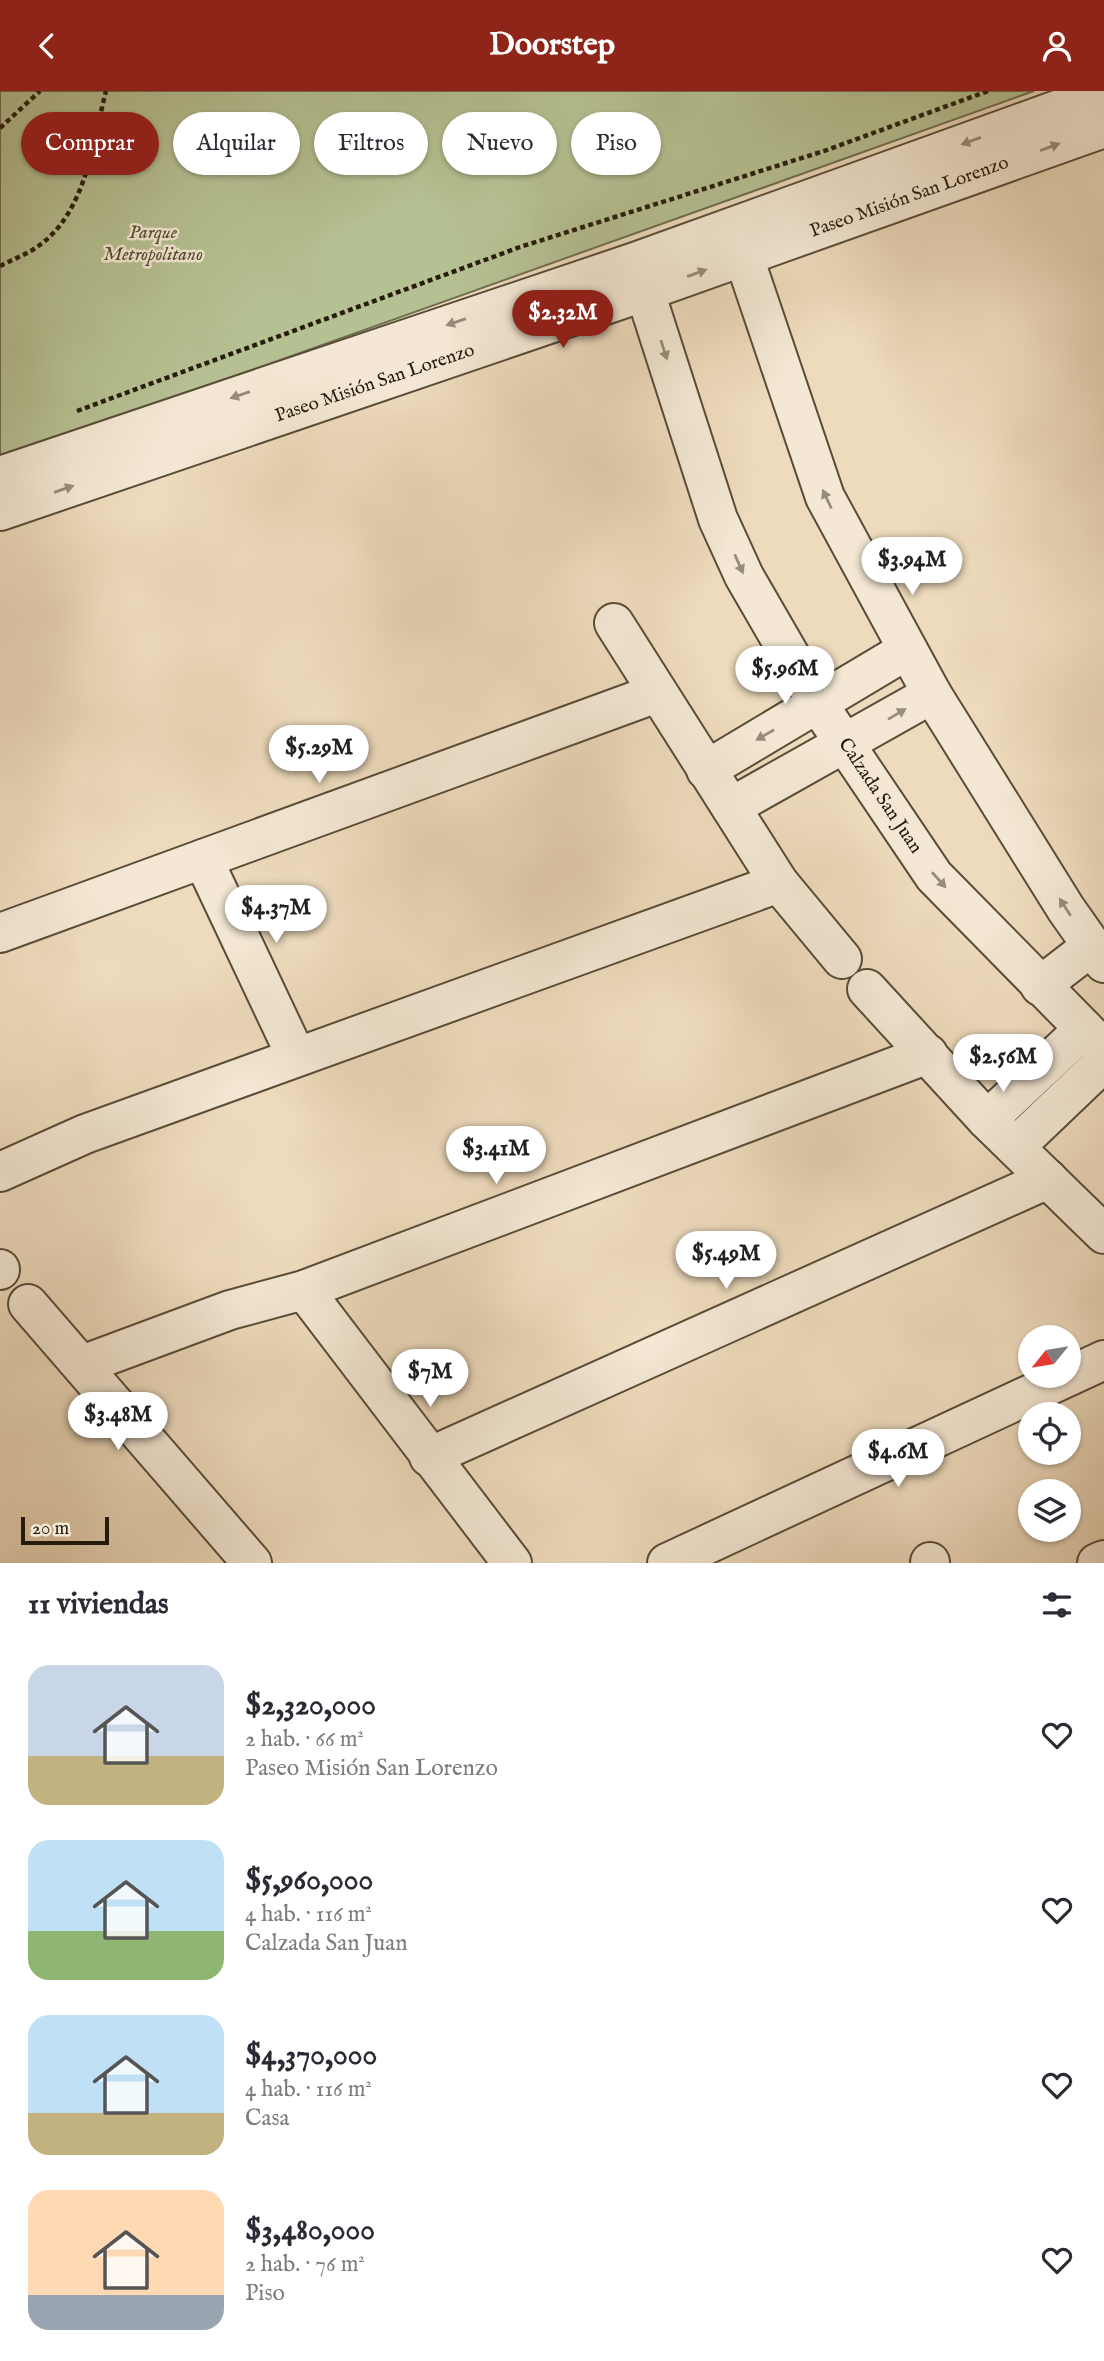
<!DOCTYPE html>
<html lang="es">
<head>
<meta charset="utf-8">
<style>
  body { margin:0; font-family:"IM FELL English",serif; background:#f2f2f3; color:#2b2b33; height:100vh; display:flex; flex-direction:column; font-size:26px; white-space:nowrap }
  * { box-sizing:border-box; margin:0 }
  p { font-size:23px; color:#7c7c81 }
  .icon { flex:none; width:38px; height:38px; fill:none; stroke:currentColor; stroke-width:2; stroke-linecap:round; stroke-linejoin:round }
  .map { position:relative; height:1472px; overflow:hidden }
  .side { display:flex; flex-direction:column; background:#fff; flex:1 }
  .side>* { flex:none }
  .guide { position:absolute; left:21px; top:21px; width:700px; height:63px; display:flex; gap:14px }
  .needle { width:46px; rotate:240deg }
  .buttons { position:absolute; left:1018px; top:1234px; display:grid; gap:14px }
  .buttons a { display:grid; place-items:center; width:63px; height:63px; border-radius:50%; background:#fff; box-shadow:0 2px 5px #0004; font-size:35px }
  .scale { position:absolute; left:21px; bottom:18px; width:88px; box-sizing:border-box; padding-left:7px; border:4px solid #271c0c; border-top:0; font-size:19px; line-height:24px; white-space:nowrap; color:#271c0c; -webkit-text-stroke:5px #f4e8d4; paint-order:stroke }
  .price { position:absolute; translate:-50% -60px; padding:0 16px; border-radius:24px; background:#fff; color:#222; font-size:23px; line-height:46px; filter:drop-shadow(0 2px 4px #0008) }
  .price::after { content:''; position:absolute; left:50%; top:42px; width:21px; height:16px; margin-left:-10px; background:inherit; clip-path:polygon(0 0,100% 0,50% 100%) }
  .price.selected { background:#8f2418; color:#fff }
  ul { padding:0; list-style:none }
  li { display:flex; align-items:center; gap:21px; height:175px; padding:0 28px }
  li span { display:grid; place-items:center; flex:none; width:196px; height:140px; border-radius:21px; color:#555 }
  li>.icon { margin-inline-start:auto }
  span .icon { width:84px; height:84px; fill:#fffc; stroke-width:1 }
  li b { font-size:30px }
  h2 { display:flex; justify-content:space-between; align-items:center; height:84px; padding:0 28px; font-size:30px }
  .tag { padding:0 24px; border-radius:32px; background:#fff; box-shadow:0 2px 5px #0004; font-size:24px; line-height:63px }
  .tag.selected { background:#8f2418; color:#fff }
  header { display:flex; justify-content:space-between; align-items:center; height:91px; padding:0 28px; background:#8f2418; color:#fff; font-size:32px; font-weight:700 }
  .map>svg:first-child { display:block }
  .green { fill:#b6c193; stroke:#6e6e50; stroke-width:2 }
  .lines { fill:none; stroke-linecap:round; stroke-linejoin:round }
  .minor-casing { stroke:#594c38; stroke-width:42 }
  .path { stroke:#271c0c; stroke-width:4.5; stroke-dasharray:5 3.5; stroke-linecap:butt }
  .minor { stroke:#f4e8d4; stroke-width:38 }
  .oneway { fill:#988c7a }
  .labels { text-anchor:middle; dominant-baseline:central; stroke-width:5; stroke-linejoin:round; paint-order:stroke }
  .street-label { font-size:19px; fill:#271c0c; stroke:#f4e8d4 }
  .park-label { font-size:19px; font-style:italic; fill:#524e34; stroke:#f4e8d4 }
</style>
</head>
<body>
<header><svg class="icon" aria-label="back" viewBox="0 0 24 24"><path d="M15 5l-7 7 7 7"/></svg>Doorstep<svg class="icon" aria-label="person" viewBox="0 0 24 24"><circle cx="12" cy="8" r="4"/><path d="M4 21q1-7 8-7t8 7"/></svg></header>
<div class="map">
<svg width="1104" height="1472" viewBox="0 0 1104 1472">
  <rect width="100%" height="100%" fill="#eedbbd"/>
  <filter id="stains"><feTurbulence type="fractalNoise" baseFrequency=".00286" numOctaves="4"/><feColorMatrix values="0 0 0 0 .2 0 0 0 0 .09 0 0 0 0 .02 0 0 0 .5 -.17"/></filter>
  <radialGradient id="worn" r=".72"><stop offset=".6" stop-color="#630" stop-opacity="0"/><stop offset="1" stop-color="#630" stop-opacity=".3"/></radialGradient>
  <path class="green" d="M 0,0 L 1034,0 L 0,369 Z"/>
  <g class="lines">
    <defs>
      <g id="minor">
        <path d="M 735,140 L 825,406 L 932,603 L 1066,818 L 1104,872"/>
        <path id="s1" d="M 637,176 L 718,428 L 744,485 L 818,613 L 934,785 L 1104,958"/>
        <path d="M 0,385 L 635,171 L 1104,2"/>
        <path id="s2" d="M 0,420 L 646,200 L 1104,37"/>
        <path d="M 614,532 L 779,792 L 842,868"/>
        <path d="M 706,679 L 907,559"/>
        <path d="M 731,716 L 932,603"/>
        <path d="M 203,768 L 296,965"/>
        <path d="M 0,842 L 657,602"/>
        <path d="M 1040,895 L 1092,855"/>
        <path d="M 867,898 L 987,1029 L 1104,1143"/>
        <path d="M 987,1029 L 1084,938"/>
        <path d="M 1015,1056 L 1104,971"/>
        <path d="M 0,1081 L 85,1043 L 779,792"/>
        <path d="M 0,1178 L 0,1179"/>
        <path d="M 304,1199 L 512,1472"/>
        <path d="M 28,1213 L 252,1472"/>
        <path d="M 82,1274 L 230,1219 L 304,1199 L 928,963"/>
        <path d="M 429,1366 L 1048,1088"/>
        <path d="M 667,1472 L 1104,1269"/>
        <path d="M 930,1472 L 930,1471"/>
        <path d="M 1097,1472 L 1104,1469"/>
      </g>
    </defs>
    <use href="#minor" class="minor-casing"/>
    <path class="path" d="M 0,37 L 40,0
      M 0,175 C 11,169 23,165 34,158 C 86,125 92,54 106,0
      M 77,320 L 520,156 L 824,60 L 988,0"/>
    <use href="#minor" class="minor"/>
  </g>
  <defs><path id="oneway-solid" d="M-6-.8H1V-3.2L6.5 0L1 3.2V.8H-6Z" transform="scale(1.75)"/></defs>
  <g class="oneway">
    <use href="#oneway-solid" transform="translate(971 50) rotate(160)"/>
    <use href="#oneway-solid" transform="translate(1050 56) rotate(-20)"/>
    <use href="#oneway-solid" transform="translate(697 182) rotate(-20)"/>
    <use href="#oneway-solid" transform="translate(456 231) rotate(161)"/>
    <use href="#oneway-solid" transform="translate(664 259) rotate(72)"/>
    <use href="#oneway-solid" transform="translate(240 304) rotate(161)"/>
    <use href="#oneway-solid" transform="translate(64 398) rotate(-19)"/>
    <use href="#oneway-solid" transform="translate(827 408) rotate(-115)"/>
    <use href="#oneway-solid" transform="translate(739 473) rotate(66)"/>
    <use href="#oneway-solid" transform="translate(897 623) rotate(-31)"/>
    <use href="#oneway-solid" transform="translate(765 644) rotate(150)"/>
    <use href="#oneway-solid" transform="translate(939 789) rotate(48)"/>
    <use href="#oneway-solid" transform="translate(1065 816) rotate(-123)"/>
  </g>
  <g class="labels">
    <g class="street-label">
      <text stroke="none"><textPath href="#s2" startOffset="962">Paseo Misión San Lorenzo</textPath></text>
      <text stroke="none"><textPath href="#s2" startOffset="396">Paseo Misión San Lorenzo</textPath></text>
      <text stroke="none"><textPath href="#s1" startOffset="586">Calzada San Juan</textPath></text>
    </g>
    <g class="park-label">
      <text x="153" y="142">Parque<tspan x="153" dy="22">Metropolitano</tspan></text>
    </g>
  </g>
  <rect width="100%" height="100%" filter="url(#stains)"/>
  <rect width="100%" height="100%" fill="url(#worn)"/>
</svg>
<div class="buttons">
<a><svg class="needle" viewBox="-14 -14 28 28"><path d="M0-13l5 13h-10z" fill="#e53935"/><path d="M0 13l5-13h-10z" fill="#7c7c81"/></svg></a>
<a><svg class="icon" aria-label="locate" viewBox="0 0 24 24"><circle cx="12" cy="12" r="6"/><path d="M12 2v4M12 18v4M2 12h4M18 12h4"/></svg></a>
<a><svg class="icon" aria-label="layers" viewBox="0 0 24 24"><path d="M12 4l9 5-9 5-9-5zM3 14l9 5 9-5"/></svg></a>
</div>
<div class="scale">20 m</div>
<b class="price selected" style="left:563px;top:259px">$2.32M</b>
<b class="price" style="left:912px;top:506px">$3.94M</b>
<b class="price" style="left:785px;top:615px">$5.96M</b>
<b class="price" style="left:319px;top:694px">$5.29M</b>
<b class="price" style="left:276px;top:854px">$4.37M</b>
<b class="price" style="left:1003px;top:1003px">$2.56M</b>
<b class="price" style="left:496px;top:1095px">$3.41M</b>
<b class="price" style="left:726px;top:1200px">$5.49M</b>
<b class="price" style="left:430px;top:1318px">$7M</b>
<b class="price" style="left:118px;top:1361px">$3.48M</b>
<b class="price" style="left:898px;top:1398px">$4.6M</b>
<div class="guide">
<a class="tag selected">Comprar</a>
<a class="tag">Alquilar</a>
<a class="tag">Filtros</a>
<a class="tag">Nuevo</a>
<a class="tag">Piso</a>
</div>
</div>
<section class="side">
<h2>11 viviendas<svg class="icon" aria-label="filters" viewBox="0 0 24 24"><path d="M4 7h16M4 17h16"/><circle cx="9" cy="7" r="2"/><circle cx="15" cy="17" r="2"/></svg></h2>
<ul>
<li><span style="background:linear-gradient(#c9d6e8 65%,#c2b280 0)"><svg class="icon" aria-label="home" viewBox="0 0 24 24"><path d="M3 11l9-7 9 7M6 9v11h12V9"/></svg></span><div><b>$2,320,000</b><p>2 hab. · 66 m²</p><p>Paseo Misión San Lorenzo</p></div><svg class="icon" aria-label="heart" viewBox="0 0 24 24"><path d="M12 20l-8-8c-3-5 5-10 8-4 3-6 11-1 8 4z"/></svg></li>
<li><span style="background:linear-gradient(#bfe0f5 65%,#8fb573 0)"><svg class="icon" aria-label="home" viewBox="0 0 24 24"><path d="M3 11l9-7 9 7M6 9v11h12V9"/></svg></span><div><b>$5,960,000</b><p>4 hab. · 116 m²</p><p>Calzada San Juan</p></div><svg class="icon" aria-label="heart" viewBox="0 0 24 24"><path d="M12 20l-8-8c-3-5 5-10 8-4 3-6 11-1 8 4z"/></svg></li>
<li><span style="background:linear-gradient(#bfe0f5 70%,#c2b280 0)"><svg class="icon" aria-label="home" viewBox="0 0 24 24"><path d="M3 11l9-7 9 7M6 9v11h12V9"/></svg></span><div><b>$4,370,000</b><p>4 hab. · 116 m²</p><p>Casa</p></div><svg class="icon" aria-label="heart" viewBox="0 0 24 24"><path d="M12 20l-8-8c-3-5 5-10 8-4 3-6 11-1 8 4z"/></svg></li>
<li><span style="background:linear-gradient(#ffd9b3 75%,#9aa5b1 0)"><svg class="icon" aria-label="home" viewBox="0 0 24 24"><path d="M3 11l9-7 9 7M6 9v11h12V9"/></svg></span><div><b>$3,480,000</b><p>2 hab. · 76 m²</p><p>Piso</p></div><svg class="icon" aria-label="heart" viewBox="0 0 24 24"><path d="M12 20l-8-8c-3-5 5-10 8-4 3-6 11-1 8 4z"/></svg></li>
</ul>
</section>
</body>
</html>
